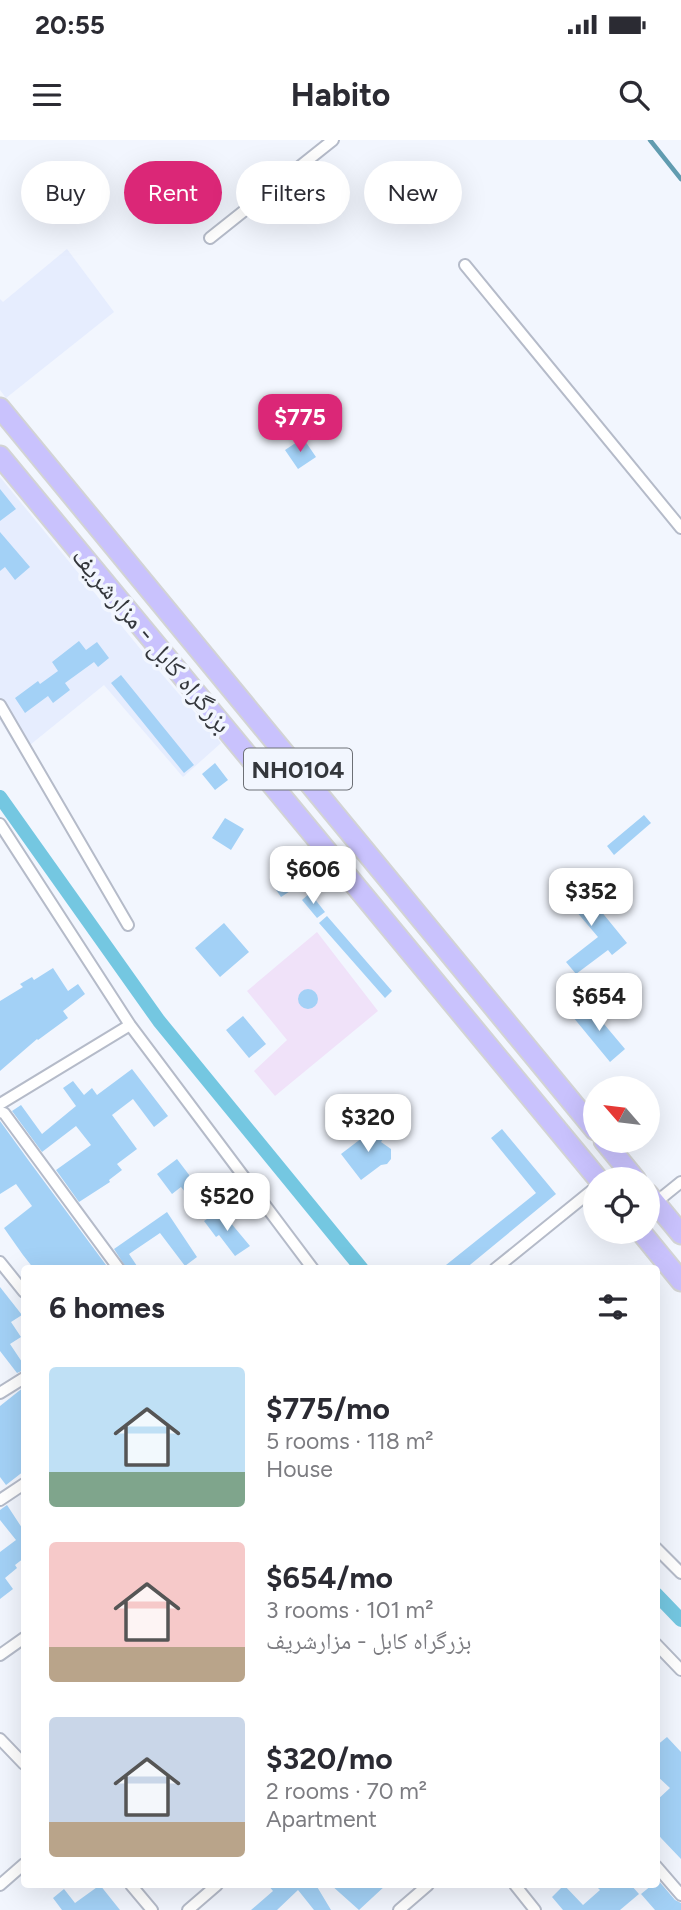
<!DOCTYPE html>
<html lang="en">
<head>
<meta charset="utf-8">
<style>
  body { margin:0; font-family:Figtree,"Noto Naskh Arabic",sans-serif; background:#f7f7f7; color:#2b2b33; height:100vh; display:flex; flex-direction:column; font-size:26px; white-space:nowrap }
  * { box-sizing:border-box; margin:0 }
  p { font-size:23px; color:#7c7c81 }
  .icon { flex:none; width:38px; height:38px; fill:none; stroke:currentColor; stroke-width:2; stroke-linecap:round; stroke-linejoin:round }
  .map { position:relative; flex:1; overflow:hidden }
  .drawer { position:absolute; left:21px; top:1125px; width:639px; height:623px; display:flex; flex-direction:column; background:#fff; border-radius:7px; box-shadow:0 7px 28px #0002 }
  .drawer>* { flex:none }
  .guide { position:absolute; left:21px; top:21px; width:640px; height:63px; display:flex; gap:14px }
  .needle { width:46px; rotate:298deg }
  .buttons { position:absolute; left:583px; top:936px; display:grid; gap:14px }
  .buttons a { display:grid; place-items:center; width:77px; height:77px; border-radius:50%; background:#fff; box-shadow:0 7px 28px #0002; font-size:35px }
  .price { position:absolute; translate:-50% -60px; padding:0 16px; border-radius:14px; background:#fff; color:#222; font-size:23px; line-height:46px; filter:drop-shadow(0 2px 4px #0008) }
  .price::after { content:''; position:absolute; left:50%; top:42px; width:21px; height:16px; margin-left:-10px; background:inherit; clip-path:polygon(0 0,100% 0,50% 100%) }
  .price.selected { background:#db2777; color:#fff }
  ul { padding:0; list-style:none }
  li { display:flex; align-items:center; gap:21px; height:175px; padding:0 28px }
  li span { display:grid; place-items:center; flex:none; width:196px; height:140px; border-radius:7px; color:#555 }
  li>.icon { margin-inline-start:auto }
  span .icon { width:84px; height:84px; fill:#fffc; stroke-width:1 }
  li b { font-size:30px }
  h2 { display:flex; justify-content:space-between; align-items:center; height:84px; padding:0 28px; font-size:30px }
  .chip { padding:0 24px; border-radius:32px; background:#fff; box-shadow:0 7px 28px #0002; font-size:24px; line-height:63px }
  .chip.selected { background:#db2777; color:#fff }
  .status { display:flex; justify-content:space-between; align-items:center; height:49px; padding:0 35px; background:#fff; direction:ltr }
  .status svg { height:19px; fill:currentColor }
  header { display:flex; justify-content:space-between; align-items:center; height:91px; padding:0 28px; background:#fff; font-size:32px; font-weight:700 }
  .map>svg:first-child { display:block }
  .built { fill:#e6edfe }
  .green { fill:#f0e2f9 }
  .lines { fill:none; stroke-linecap:round; stroke-linejoin:round }
  .stream { stroke:#619cb0; stroke-width:4.5 }
  .canal { stroke:#74c7e1; stroke-width:14 }
  .building { fill:#a3d1f6 }
  .street-casing { stroke:#b5bbc9; stroke-width:14 }
  .highway-casing { stroke:#d2d3d4; stroke-width:23 }
  .street { stroke:#fff; stroke-width:10 }
  .highway { stroke:#c9c2fd; stroke-width:19 }
  .labels { text-anchor:middle; dominant-baseline:central; stroke-width:7; stroke-linejoin:round; paint-order:stroke }
  .shield { fill:#f2f6fe; stroke:#6d7076; stroke-width:2 }
  .shield-label { font-size:24px; font-weight:bold; fill:#34373c }
  .street-label { font-size:26px; fill:#34373c; stroke:#f2f6fe }
</style>
</head>
<body>
<div class="status"><b>20:55</b><svg viewBox="0 0 49 12"><path d="M0 12V9h3v3zM5 12V6h3v6zM10 12V3h3v9zM15 12V0h3v12zM26 1h20v11H26zM47 4h2v5h-2z"/></svg></div>
<header><svg class="icon" aria-label="menu" viewBox="0 0 24 24"><path d="M4 6h16M4 12h16M4 18h16"/></svg>Habito<svg class="icon" aria-label="search" viewBox="0 0 24 24"><circle cx="10" cy="10" r="6"/><path d="M15 15l6 6"/></svg></header>
<div class="map">
<svg width="681" height="1770" viewBox="0 0 681 1770">
  <rect width="100%" height="100%" fill="#f2f6fe"/>
  <path class="built" d="M 67,109 L 114,172 L 6,258 L 0,250 L 0,159 L 3,162 Z
    M 0,337 L 142,511 L 221,603 L 183,637 L 104,545 L 20,613 L 0,580 Z"/>
  <path class="green" d="M 317,792 L 378,871 L 275,956 L 254,931 L 287,900 L 247,851 Z"/>
  <g class="lines">
    <path class="stream" d="M 650,0 L 681,39"/>
    <path class="canal" d="M 0,657 L 159,881 L 362,1129
      M 656,1454 L 681,1480"/>
  </g>
  <path class="building" d="M 303,298 L 316,317 L 298,329 L 285,310 Z
    M 0,349 L 16,369 L 0,381 Z
    M 0,392 L 30,427 L 15,440 L 5,427 L 0,431 Z
    M 79,501 L 86,510 L 97,502 L 109,518 L 98,527 L 94,522 L 65,543 L 70,550 L 53,563 L 48,556 L 25,573 L 15,558 L 38,541 L 40,544 L 58,531 L 52,522 Z
    M 121,535 L 194,625 L 184,633 L 111,543 Z
    M 215,623 L 228,640 L 215,650 L 202,634 Z
    M 644,675 L 651,683 L 614,715 L 607,706 Z
    M 225,678 L 244,689 L 231,710 L 212,698 Z
    M 289,733 L 298,746 L 281,757 L 272,744 Z
    M 574,738 L 627,803 L 612,815 L 608,810 L 576,834 L 566,822 L 598,797 L 559,751 Z
    M 310,753 L 325,772 L 317,778 L 302,760 Z
    M 327,776 L 392,851 L 385,858 L 319,783 Z
    M 224,783 L 249,812 L 220,837 L 195,808 Z
    M 53,828 L 68,851 L 78,844 L 85,854 L 63,871 L 68,878 L 38,900 L 37,899 L 0,931 L 0,861 L 23,847 L 20,844 L 32,837 L 34,840 Z
    M298 859a10 10 0 1 1 20 0a10 10 0 1 1-20 0Z
    M 588,865 L 625,909 L 610,922 L 573,877 Z
    M 243,876 L 266,904 L 249,918 L 226,890 Z
    M 132,929 L 168,976 L 154,987 L 133,959 L 112,975 L 137,1009 L 117,1024 L 122,1030 L 109,1040 L 110,1042 L 79,1062 L 56,1030 L 91,1005 L 76,986 L 42,1012 L 12,971 L 21,965 L 42,994 L 76,966 L 63,948 L 73,941 L 84,955 L 92,948 L 97,955 Z
    M 0,981 L 29,1021 L 109,1129 L 34,1129 L 23,1115 L 4,1088 L 32,1066 L 16,1044 L 0,1054 Z
    M 375,988 L 383,999 L 381,1002 L 391,1009 L 391,1019 L 387,1024 L 381,1025 L 361,1040 L 341,1014 Z
    M 502,989 L 556,1054 L 465,1129 L 441,1129 L 536,1053 L 491,998 Z
    M 177,1019 L 199,1048 L 189,1057 L 181,1047 L 172,1054 L 157,1034 Z
    M 220,1070 L 250,1106 L 235,1116 L 219,1095 L 216,1097 L 204,1081 Z
    M 167,1072 L 197,1117 L 185,1126 L 160,1093 L 129,1114 L 139,1129 L 127,1129 L 114,1109 Z
    M 0,1147 L 22,1175 L 11,1182 L 21,1197 L 10,1204 L 24,1225 L 24,1230 L 17,1233 L 0,1211 Z
    M 24,1247 L 24,1331 L 6,1345 L 0,1337 L 0,1266 Z
    M 7,1365 L 24,1391 L 24,1418 L 15,1425 L 17,1428 L 5,1438 L 13,1449 L 0,1459 L 0,1412 L 16,1400 L 0,1380 L 0,1370 Z
    M 667,1597 L 681,1612 L 681,1719 L 661,1698 L 656,1691 L 656,1661 L 670,1648 L 656,1635 L 656,1606 Z
    M 658,1740 L 675,1760 L 681,1763 L 681,1770 L 655,1770 L 641,1754 L 652,1745 L 656,1745 Z
    M 100,1745 L 120,1770 L 62,1770 L 53,1758 L 64,1749 L 75,1763 Z
    M 268,1745 L 316,1745 L 331,1770 L 314,1770 L 298,1750 L 277,1770 L 251,1770 L 273,1751 Z
    M 331,1745 L 386,1745 L 359,1770 Z
    M 564,1745 L 583,1765 L 600,1750 L 595,1745 L 631,1745 L 639,1754 L 620,1770 L 563,1770 L 552,1757 Z"/>
  <g class="lines">
    <defs>
      <path id="street" d="M 210,98 L 333,0
        M 465,125 L 681,388
        M 0,565 L 128,785
        M 0,684 L 130,885 L 313,1129
        M 0,964 L 130,885
        M 0,972 L 4,973 L 119,1129
        M 655,1063 L 681,1042
        M 0,1122 L 24,1152
        M 495,1129 L 595,1048
        M 0,1253 L 24,1238
        M 0,1360 L 24,1344
        M 656,1408 L 681,1433
        M 656,1504 L 681,1530
        M 0,1515 L 24,1498
        M 0,1599 L 24,1624
        M 656,1726 L 681,1755
        M 0,1745 L 24,1724
        M 131,1745 L 152,1770
        M 515,1745 L 535,1770
        M 188,1770 L 217,1745
        M 399,1770 L 428,1745"/>
      <path id="highway" d="M 0,268 L 595,990
        M 0,316 L 599,1040
        M 604,1001 L 636,1040
        M 648,1054 L 681,1094
        M 641,1092 L 681,1141"/>
    </defs>
    <use href="#street" class="street-casing"/>
    <use href="#highway" class="highway-casing"/>
    <use href="#street" class="street"/>
    <use href="#highway" class="highway"/>
  </g>
  <g class="labels">
    <rect class="shield" x="244" y="608.5" width="108" height="41" rx="5"/>
    <g class="shield-label">
      <text x="298" y="629">NH0104</text>
    </g>
    <g class="street-label">
      <text transform="translate(152 500) rotate(50)">بزرگراه کابل - مزارشریف</text>
    </g>
  </g>
</svg>
<div class="buttons">
<a><svg class="needle" viewBox="-14 -14 28 28"><path d="M0-13l5 13h-10z" fill="#e53935"/><path d="M0 13l5-13h-10z" fill="#7c7c81"/></svg></a>
<a><svg class="icon" aria-label="locate" viewBox="0 0 24 24"><circle cx="12" cy="12" r="6"/><path d="M12 2v4M12 18v4M2 12h4M18 12h4"/></svg></a>
</div>
<b class="price selected" style="left:300px;top:314px">$775</b>
<b class="price" style="left:313px;top:766px">$606</b>
<b class="price" style="left:591px;top:788px">$352</b>
<b class="price" style="left:599px;top:893px">$654</b>
<b class="price" style="left:368px;top:1014px">$320</b>
<b class="price" style="left:227px;top:1093px">$520</b>
<div class="guide">
<a class="chip">Buy</a>
<a class="chip selected">Rent</a>
<a class="chip">Filters</a>
<a class="chip">New</a>
</div>
<section class="drawer">
<h2>6 homes<svg class="icon" aria-label="filters" viewBox="0 0 24 24"><path d="M4 7h16M4 17h16"/><circle cx="9" cy="7" r="2"/><circle cx="15" cy="17" r="2"/></svg></h2>
<ul>
<li><span style="background:linear-gradient(#bfe0f5 75%,#7fa58c 0)"><svg class="icon" aria-label="home" viewBox="0 0 24 24"><path d="M3 11l9-7 9 7M6 9v11h12V9"/></svg></span><div><b>$775/mo</b><p>5 rooms · 118 m²</p><p>House</p></div></li>
<li><span style="background:linear-gradient(#f6c9c9 75%,#b9a48a 0)"><svg class="icon" aria-label="home" viewBox="0 0 24 24"><path d="M3 11l9-7 9 7M6 9v11h12V9"/></svg></span><div><b>$654/mo</b><p>3 rooms · 101 m²</p><p>بزرگراه کابل - مزارشریف</p></div></li>
<li><span style="background:linear-gradient(#c9d6e8 75%,#b9a48a 0)"><svg class="icon" aria-label="home" viewBox="0 0 24 24"><path d="M3 11l9-7 9 7M6 9v11h12V9"/></svg></span><div><b>$320/mo</b><p>2 rooms · 70 m²</p><p>Apartment</p></div></li>
</ul>
</section>
</div>
</body>
</html>
